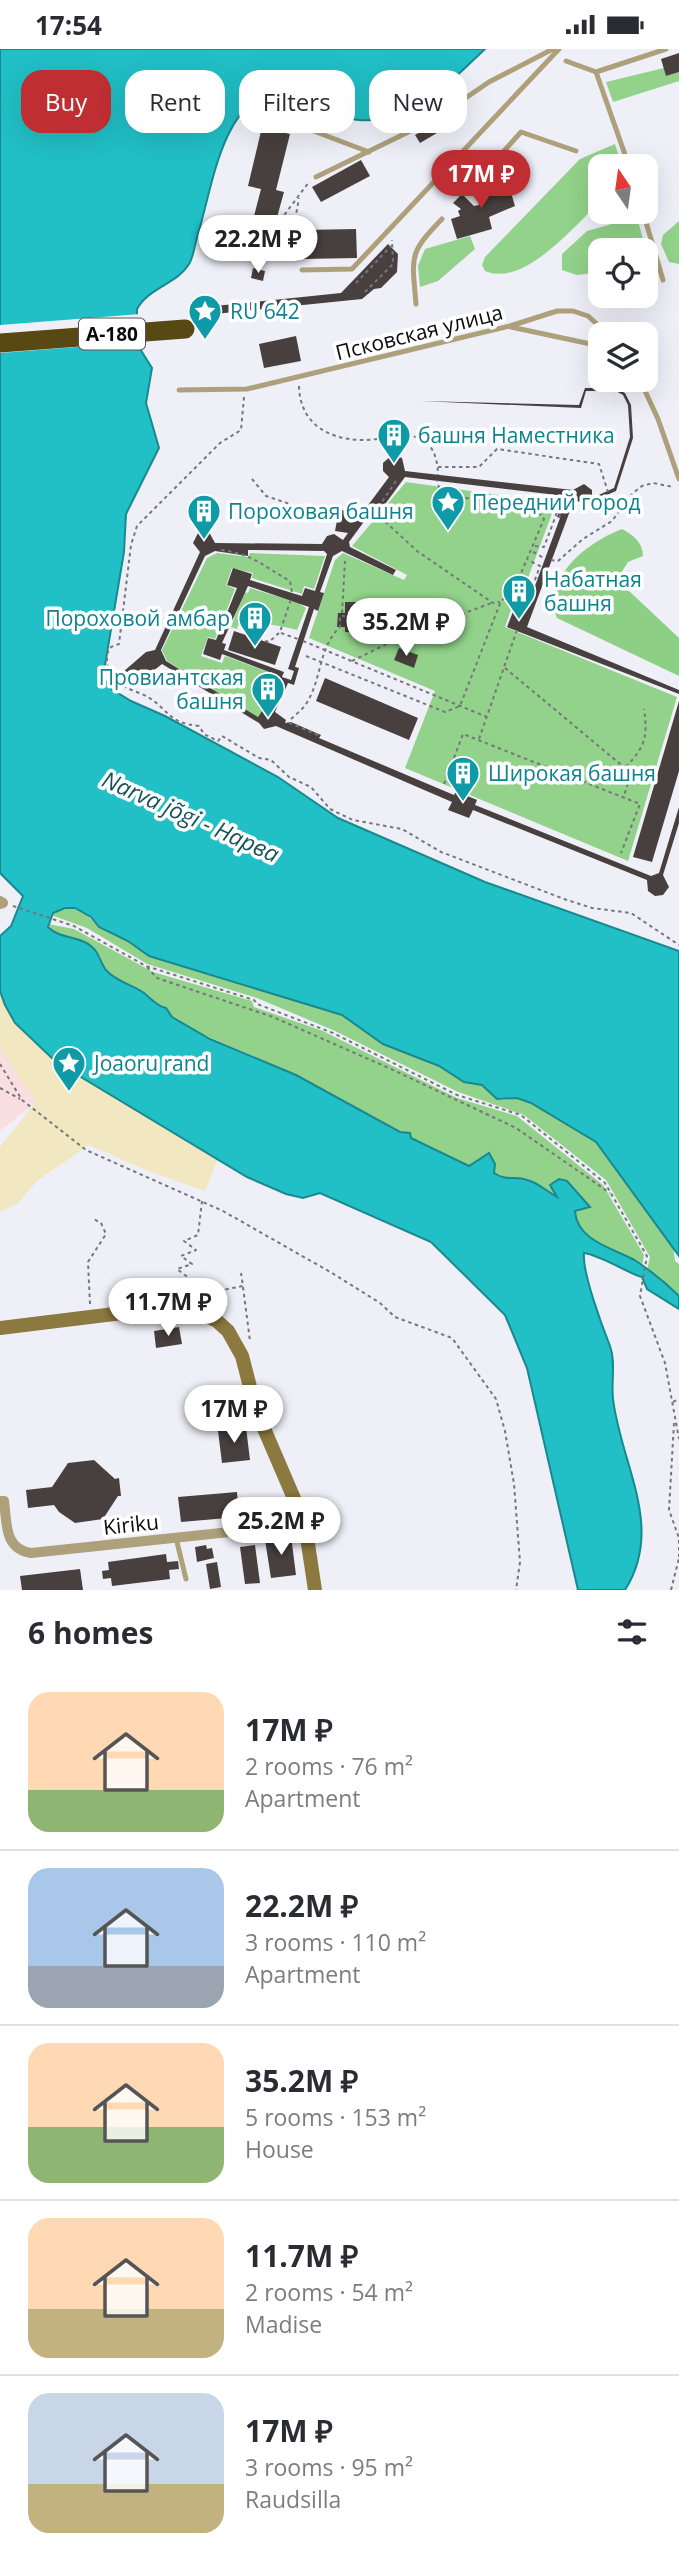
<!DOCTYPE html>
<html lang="en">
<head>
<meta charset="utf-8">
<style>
  body { margin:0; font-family:"Open Sans",sans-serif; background:#f7f7f7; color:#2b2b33; height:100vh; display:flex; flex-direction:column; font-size:26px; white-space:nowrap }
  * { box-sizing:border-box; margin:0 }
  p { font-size:23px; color:#7c7c81 }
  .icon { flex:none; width:38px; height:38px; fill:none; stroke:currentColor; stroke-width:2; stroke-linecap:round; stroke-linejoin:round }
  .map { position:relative; height:1541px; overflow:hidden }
  .panel { display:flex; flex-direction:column; background:#fff; flex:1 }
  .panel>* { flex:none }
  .top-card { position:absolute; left:21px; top:21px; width:637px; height:63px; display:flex; gap:14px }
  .needle { width:46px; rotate:347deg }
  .buttons { position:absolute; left:588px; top:105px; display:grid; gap:14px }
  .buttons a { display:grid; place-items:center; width:70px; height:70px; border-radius:14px; background:#fff; box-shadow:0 7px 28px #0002; font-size:35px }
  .price { position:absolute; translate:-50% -60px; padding:0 16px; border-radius:24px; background:#fff; color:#222; font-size:23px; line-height:46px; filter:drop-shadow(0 2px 4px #0008) }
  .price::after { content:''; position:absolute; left:50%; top:42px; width:21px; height:16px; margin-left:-10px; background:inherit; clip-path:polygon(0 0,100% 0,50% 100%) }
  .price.on { background:#be2e32; color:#fff }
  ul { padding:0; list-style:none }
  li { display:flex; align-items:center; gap:21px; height:175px; padding:0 28px }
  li+li { border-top:2px solid #e1e1e2 }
  li span { display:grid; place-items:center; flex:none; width:196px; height:140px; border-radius:21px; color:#555 }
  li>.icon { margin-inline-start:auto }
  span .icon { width:84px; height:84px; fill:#fffc; stroke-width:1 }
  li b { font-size:30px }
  h2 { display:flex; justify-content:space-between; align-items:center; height:84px; padding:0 28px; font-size:30px }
  .chip { padding:0 24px; border-radius:21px; background:#fff; box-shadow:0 7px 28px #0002; font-size:24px; line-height:63px }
  .chip.on { background:#be2e32; color:#fff }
  .status { display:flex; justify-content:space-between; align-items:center; height:49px; padding:0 35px; background:#fff; direction:ltr }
  .status svg { height:19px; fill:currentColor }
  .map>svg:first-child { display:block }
  .commercial { fill:#fadfe0 }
  .green { fill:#92d28a }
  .forest { fill:#8ecf86 }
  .sand { fill:#f1e7c1 }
  .water { fill:#21bfc6; stroke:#1a898f; stroke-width:2 }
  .pier { fill:#efeff8 }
  .building { fill:#48403f; fill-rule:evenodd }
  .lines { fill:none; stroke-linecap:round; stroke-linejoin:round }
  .path { stroke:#76767b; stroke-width:2; stroke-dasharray:3.5 3.5; stroke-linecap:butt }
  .lane { stroke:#ada07b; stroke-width:5 }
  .street { stroke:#ada07b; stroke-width:10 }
  .secondary { stroke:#8c793f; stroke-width:14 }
  .highway { stroke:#574814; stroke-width:19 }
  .labels { text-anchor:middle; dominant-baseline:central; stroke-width:7; stroke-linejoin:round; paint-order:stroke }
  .shield { fill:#fff; stroke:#545456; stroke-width:2 }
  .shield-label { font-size:19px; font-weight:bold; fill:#0b0b0e }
  .culture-label { font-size:21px; fill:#0d838f; stroke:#fff; text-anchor:start }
  .street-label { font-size:21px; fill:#0b0b0e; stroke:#fff }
  .water-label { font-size:23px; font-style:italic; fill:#185457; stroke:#fff }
</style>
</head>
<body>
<div class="status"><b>17:54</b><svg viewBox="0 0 49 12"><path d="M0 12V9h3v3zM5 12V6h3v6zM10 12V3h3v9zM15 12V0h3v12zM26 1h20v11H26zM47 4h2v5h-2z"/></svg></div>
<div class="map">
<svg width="679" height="1541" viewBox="0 0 679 1541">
  <rect width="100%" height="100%" fill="#efeff8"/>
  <path class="commercial" d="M 0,992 L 36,1053 L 0,1082 Z"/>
  <path class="green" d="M 664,19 L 666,27 L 679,23 L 679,32 L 613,53 L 606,33 Z
    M 615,95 L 622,117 L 600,117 L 600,153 C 575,176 524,239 485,222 L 482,216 L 485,208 L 580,110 Z
    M 637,168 L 649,212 L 646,215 L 646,201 L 600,201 L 600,223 L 577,226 L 562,221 L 562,205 L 587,182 Z
    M 679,172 L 679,215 L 669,213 L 661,195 L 663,186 Z
    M 470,187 L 475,200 L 438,232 L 420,238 L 418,217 L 425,200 Z
    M 406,433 L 556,454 L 519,553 L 514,552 L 505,578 L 677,648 L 628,812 L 405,719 L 435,642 L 309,589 L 335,511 L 343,504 L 404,531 L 407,526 L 352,497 Z
    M 217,504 L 248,508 L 250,504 L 325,507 L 314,540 L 304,537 L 302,545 L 252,529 L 253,524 L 232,519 L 226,536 L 235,540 L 215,590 L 208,588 L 201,607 L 222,614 L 225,607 L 276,626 L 275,630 L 282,633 L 270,660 L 262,662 L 258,668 L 167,612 L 162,601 L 207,509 Z
    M 250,539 L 299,554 L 306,559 L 297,581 C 277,575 261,576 241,569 L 237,580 L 231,578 L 244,543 L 248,544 Z
    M 65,859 L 82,861 L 99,878 L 128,892 L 149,907 L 342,966 L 383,995 L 482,1036 L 501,1051 L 518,1049 L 543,1060 L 596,1093 L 673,1197 L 675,1212 L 679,1215 L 679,1247 L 647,1221 L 650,1208 L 606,1131 L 524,1066 L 458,1043 L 335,982 L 257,949 L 147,915 L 87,879 L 51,866 Z
    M 48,875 L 74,880 L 153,923 L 252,952 L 254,958 L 323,982 L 457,1049 L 517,1067 L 603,1136 L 644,1206 L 642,1217 C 620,1205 577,1192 575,1162 L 590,1158 L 567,1132 L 559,1130 L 550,1137 L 558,1149 C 547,1142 540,1136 528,1132 C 517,1128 505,1131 494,1124 L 495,1115 L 487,1104 L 474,1116 L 469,1117 L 411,1089 L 409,1084 L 400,1083 L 296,1026 L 195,982 L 172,968 L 141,942 L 114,929 L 104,920 L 100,907 L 80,891 L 57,887 Z"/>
  <path class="forest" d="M 622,480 C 635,487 642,493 643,507 L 628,513 L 621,524 L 628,541 L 679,589 L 679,627 L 557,569 C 543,527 588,493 622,480 Z"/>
  <path class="sand" d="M 0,942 C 23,1000 79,1027 130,1057 C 160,1074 189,1091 218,1109 L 205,1142 L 148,1122 L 89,1096 L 38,1131 L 17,1155 L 0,1163 L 0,1098 L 36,1053 L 0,998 Z"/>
  <path class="water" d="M 0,0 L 485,0 C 450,33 412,75 359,71 C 330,69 298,27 274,38 C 220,61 213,136 198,185 C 195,194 194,207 189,215 C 177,235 148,239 137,260 L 137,295 L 152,319 L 146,354 L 159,399 L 126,465 L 124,503 L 103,628 L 110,639 L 131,652 L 165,667 L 278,728 L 338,769 L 485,833 L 679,902 L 679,1207 L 596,1093 L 531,1054 L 517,1049 L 497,1050 L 482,1036 L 464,1033 L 439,1017 L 383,995 L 342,966 L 149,907 L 128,892 L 99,878 L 91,868 L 75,859 L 65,859 L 53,864 L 48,878 C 61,891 79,886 92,898 C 100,904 100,914 106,921 C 116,933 132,935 144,944 C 151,950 158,958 166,959 L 172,968 L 210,990 L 296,1026 L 400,1083 L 410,1084 L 411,1089 L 469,1117 L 489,1104 L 495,1115 L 494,1124 C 505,1132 516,1127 527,1131 C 539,1134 546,1142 557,1148 L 550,1136 L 559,1130 L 567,1132 L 590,1158 L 575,1162 C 577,1193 616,1200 636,1212 C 651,1222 666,1234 679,1247 L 679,1260 L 647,1240 L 642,1228 C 633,1227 603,1207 584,1204 C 582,1223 602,1277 610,1297 C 616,1313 611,1333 613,1350 C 621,1416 665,1478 625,1541 L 578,1541 L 527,1319 L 505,1266 L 431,1193 L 320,1144 L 303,1149 L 286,1145 L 247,1128 L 56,1013 L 15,974 L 5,956 L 0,942 L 0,887 L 11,877 L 23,847 L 0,824 Z"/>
  <path class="pier" d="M 140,265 L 141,293 L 0,304 L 0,276 Z"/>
  <path class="building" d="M 679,4 L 679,23 L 666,27 L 661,10 Z
    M 432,76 L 437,84 L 420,94 L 415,86 Z
    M 262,78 L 290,85 L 276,141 L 284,143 L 276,172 L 254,167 L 261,140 L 248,137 Z
    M 361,111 L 370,127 L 321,153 L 312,138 Z
    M 508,134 L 515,157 L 489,168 L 492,180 L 457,190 L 451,170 L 460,167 L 458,162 L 461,160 L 453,154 L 462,145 L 474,157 L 479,156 L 475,144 Z
    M 356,180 L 357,209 L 304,210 L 303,181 Z
    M 388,195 L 398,205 L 397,223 L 381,239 L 374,240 L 362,250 L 215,265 L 215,257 L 341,244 Z
    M 253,219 L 265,222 L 263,232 L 251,229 Z
    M 296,287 L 301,312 L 264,319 L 259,295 Z
    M 585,339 L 616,339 L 625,344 L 631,356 L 633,389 L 616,442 L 586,455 L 574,451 L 527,578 L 679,641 L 679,645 L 507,578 L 514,560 L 525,564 L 560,469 L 557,468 L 565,447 L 405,428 L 383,458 L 377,455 L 349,493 L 350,498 L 396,521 L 393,526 L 342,502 L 333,507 L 320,543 L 324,544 L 318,562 L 314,560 L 295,618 L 299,619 L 294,636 L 288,634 L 275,663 L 286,671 L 285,674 L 291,673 L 321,686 L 319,689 L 454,746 L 456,742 L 477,751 L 475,756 L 651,827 L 659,824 L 679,758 L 679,774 L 663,826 L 669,838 L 663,846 L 655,847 L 648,842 L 647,831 L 473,761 L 469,769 L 448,761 L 452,753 L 276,677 L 264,680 L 259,674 L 162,615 L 133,638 L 123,634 L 123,623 L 146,603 L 155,601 L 200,503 L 193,494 L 198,484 L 209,483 L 215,494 L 322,495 L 327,487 L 334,485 L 343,491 L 348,484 L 335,482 L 339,461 L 363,463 L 389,428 L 383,422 L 383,414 L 392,406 L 402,409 L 405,422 L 573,441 L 584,435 L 592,441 L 592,449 L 614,439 L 630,388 L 628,356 L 623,346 L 616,342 L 586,342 L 581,359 L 420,352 L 579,356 ZM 248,501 L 324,502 L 327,505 L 315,542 L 305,539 L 302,547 L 250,531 L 252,525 L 233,519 L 227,536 L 237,539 L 216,591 L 208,589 L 203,605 L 220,611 L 222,605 L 277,626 L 276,630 L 283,632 L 270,661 L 262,662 L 258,668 L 166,612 L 161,601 L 205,507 L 215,502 L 248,507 ZM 248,537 L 309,558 L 288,620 L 294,622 L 291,631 L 282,628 L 284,623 L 224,601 L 226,595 L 222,594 Z
    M 345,553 L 372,553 L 372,558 L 379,558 L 381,577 L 391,579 L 392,587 L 373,590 L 368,584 L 345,583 L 345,578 L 337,578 L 338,564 L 345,564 Z
    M 234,582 L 281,598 L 275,616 L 228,601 Z
    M 399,599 L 418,606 L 414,619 L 394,611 Z
    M 325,629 L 418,669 L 409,691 L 316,652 Z
    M 679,652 L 679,722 L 652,813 L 633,808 Z
    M 179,1278 L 182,1295 L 156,1299 L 154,1282 Z
    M 246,1378 L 250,1411 L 222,1414 L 218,1382 Z
    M 94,1411 L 115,1430 L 119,1429 L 121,1447 L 118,1447 L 103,1470 L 75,1474 L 59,1463 L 54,1456 L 28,1459 L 26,1441 L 52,1438 L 68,1414 Z
    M 237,1443 L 239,1468 L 181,1473 L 178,1448 Z
    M 291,1487 L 296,1526 L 271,1529 L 265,1491 Z
    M 206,1496 L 207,1500 L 212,1499 L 214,1509 L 197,1513 L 195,1498 Z
    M 255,1496 L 260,1534 L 245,1535 L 240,1498 Z
    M 166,1505 L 167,1513 L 178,1512 L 179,1520 L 169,1521 L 170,1530 L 112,1537 L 111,1529 L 103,1530 L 102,1522 L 109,1521 L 108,1513 Z
    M 217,1513 L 221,1538 L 210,1540 L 206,1515 Z
    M 80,1520 L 83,1541 L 22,1541 L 20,1527 Z"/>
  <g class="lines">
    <path class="path" d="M 234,176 L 276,177 L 309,133
      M 298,212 L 293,183 L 299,149
      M 356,234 L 391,197
      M 365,243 L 393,215 L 392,191
      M 207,264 L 215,259
      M 193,266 L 215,263
      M 299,337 C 300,381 339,395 377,390
      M 244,348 L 241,381 L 220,394 L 137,477 L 131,496 L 119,595 L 111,598 L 107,605 C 107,613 107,620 111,627 C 118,638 137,642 148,648 C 169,661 168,674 199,677 L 204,685 L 218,692 L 222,687 L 259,709 L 271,711 L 289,728 L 311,738 L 330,760 L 353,771 L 402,780 L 441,803 L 564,850 L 592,859 L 631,864 L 679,896
      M 379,389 C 413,382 437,386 438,426
      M 438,418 L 479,418 L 497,400 L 599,415 L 608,443
      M 252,430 L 266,447 L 337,471
      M 396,432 L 380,456 L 378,466 L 417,502 L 493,554 L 500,553
      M 559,469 L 566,450
      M 535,497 L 544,498 L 561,453 L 567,447
      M 221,501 C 253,505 263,517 290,532 L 292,544
      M 533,503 L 544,509
      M 551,511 L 558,512 L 583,490 L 612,472 L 633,444 L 642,437 L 653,434 L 673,438
      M 342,564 L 345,512
      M 523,564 L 540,517 L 528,511
      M 281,584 L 298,590
      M 252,587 L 269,593 L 280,583 L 291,550
      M 303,592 L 487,668
      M 306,607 L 445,663 L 460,657 L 501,552 L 513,543 L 544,470 L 534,457 L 441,446 L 437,431
      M 352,612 L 409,584 L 492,554
      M 505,619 L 631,724 L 624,747
      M 318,686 L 290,674 L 290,671 C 295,666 302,661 306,655 C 322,631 318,599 340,578 L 340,567 L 346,567
      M 479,690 L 517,581
      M 626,718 C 645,697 648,689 644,660
      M 444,735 L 463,685 L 640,755 L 621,804
      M 13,857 L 74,877 L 146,917 L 254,951 L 257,955 L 333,984 L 457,1046 L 521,1066 L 605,1134 L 647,1207 L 640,1247 L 665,1314 L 679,1390
      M 147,918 L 157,929 L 273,968 L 391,1020 L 516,1079 L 610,1144
      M 0,1015 L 22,1051 L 86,1101 L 223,1162 L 332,1224 L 380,1254 L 395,1268 L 452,1289 L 496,1350 L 505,1382 L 514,1435 L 520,1513 L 516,1541
      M 0,1039 L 20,1050
      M 243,1238 L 250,1292
      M 191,1247 L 190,1230 L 177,1220 L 192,1215 L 181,1207 L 196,1201 L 184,1192 L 198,1186 L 202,1152
      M 191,1247 L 243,1237 L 241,1224
      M 90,1255 L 88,1213 L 106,1185 L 101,1174 L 92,1169
      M 673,1353 L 679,1350
      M 674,1374 L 669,1461 L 679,1489 L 679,1508
      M 671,1541 L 679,1509"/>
    <path class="lane" d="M 566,12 L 596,23
      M 274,67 L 369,103
      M 629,117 L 596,23 L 666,0
      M 316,128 L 435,70 L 489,33 L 553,0
      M 468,142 L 521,83 L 576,102
      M 643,163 L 663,231
      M 302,221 L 352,220 L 559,0
      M 416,255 C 412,207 408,205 442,170
      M 511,278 L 600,297
      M 640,331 L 658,370 L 679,430
      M 179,341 L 247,340 L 510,277 L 557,262 L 573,262 L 588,267 L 608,285
      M 176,1489 L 186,1530"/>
    <path class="street" d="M 0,852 L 3,854 L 0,855
      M 0,1452 L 4,1452 C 7,1474 4,1500 31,1504 L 305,1475"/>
    <path class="secondary" d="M 0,1279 L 163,1259 L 196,1262 L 217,1272 L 228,1282 L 242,1307 L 256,1361 L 305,1475 L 315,1541"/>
    <path class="highway" d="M 0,294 L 185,280"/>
  </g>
  <defs>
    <symbol id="sight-pin" viewBox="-11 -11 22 30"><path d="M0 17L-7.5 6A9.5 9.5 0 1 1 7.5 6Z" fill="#0f9aa8" stroke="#fff"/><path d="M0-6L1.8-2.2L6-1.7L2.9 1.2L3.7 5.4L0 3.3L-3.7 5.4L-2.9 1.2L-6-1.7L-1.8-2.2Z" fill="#fff"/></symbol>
    <symbol id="building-pin" viewBox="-11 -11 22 30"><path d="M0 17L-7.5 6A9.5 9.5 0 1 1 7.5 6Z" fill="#0f9aa8" stroke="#fff"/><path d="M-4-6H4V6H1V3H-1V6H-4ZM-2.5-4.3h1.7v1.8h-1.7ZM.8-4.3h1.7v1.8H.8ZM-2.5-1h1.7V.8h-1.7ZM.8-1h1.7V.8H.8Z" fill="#fff"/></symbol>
  </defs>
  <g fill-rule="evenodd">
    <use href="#sight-pin" x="186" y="243" width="38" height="52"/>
    <use href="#building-pin" x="375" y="367" width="38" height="52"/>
    <use href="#sight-pin" x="429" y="434" width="38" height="52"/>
    <use href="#building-pin" x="185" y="443" width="38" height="52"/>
    <use href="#building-pin" x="500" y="523" width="38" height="52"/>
    <use href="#building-pin" x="236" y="550" width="38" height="52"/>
    <use href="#building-pin" x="249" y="621" width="38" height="52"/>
    <use href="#building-pin" x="444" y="705" width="38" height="52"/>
    <use href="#sight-pin" x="50" y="995" width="38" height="52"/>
  </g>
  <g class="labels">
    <rect class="shield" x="79" y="269.5" width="66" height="31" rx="5"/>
    <g class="shield-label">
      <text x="112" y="285">А-180</text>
    </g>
    <g class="culture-label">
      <text x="230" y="262">RU 642</text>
      <text x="418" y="386">башня Наместника</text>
      <text x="472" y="453">Передний город</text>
      <text x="228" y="462">Пороховая башня</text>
      <text x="544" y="530">Набатная<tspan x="544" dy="24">башня</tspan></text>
      <text x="230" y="569" text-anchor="end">Пороховой амбар</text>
      <text x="244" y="628" text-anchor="end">Провиантская<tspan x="244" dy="24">башня</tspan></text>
      <text x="488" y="724">Широкая башня</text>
      <text x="94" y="1014">Joaoru rand</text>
    </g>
    <g class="street-label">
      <text transform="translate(419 283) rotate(-14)">Псковская улица</text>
      <text transform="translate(131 1475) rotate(-6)">Kiriku</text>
    </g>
    <g class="water-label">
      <text transform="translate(191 767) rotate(24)">Narva jõgi - Нарва</text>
    </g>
  </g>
</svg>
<div class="buttons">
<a><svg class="needle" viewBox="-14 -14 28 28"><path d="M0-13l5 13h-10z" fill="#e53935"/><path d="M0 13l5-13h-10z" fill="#7c7c81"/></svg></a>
<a><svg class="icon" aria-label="locate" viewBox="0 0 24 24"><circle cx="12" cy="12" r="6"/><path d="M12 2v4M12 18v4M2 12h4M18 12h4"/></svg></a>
<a><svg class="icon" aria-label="layers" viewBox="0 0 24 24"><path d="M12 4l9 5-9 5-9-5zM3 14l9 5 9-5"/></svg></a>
</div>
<b class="price on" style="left:481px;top:161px">17M ₽</b>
<b class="price" style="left:258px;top:226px">22.2M ₽</b>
<b class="price" style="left:406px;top:609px">35.2M ₽</b>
<b class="price" style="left:168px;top:1289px">11.7M ₽</b>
<b class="price" style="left:234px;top:1396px">17M ₽</b>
<b class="price" style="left:281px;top:1508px">25.2M ₽</b>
<div class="top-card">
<a class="chip on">Buy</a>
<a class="chip">Rent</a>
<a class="chip">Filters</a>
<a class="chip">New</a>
</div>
</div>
<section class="panel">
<h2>6 homes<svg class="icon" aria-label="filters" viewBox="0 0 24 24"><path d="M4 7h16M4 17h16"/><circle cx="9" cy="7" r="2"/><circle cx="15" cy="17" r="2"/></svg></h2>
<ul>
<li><span style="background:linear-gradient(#ffd9b3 70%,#8fb573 0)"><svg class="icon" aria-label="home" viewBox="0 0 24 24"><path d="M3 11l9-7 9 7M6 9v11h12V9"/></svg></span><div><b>17M ₽</b><p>2 rooms · 76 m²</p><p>Apartment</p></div></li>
<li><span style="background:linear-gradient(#a9c7e8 70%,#9aa5b1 0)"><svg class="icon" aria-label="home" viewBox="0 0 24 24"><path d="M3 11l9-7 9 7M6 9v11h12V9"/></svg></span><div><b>22.2M ₽</b><p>3 rooms · 110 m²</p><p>Apartment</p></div></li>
<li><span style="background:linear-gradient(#ffd9b3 60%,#8fb573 0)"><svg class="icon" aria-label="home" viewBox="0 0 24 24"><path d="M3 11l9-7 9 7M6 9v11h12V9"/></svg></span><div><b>35.2M ₽</b><p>5 rooms · 153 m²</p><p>House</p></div></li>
<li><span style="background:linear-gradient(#ffd9b3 65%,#c2b280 0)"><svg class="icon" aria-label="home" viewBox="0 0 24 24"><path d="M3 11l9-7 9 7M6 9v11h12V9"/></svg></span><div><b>11.7M ₽</b><p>2 rooms · 54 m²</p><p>Madise</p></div></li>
<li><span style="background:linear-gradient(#c9d6e8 65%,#c2b280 0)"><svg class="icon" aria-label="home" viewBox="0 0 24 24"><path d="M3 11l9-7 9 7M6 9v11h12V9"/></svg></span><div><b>17M ₽</b><p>3 rooms · 95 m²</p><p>Raudsilla</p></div></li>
</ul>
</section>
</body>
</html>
